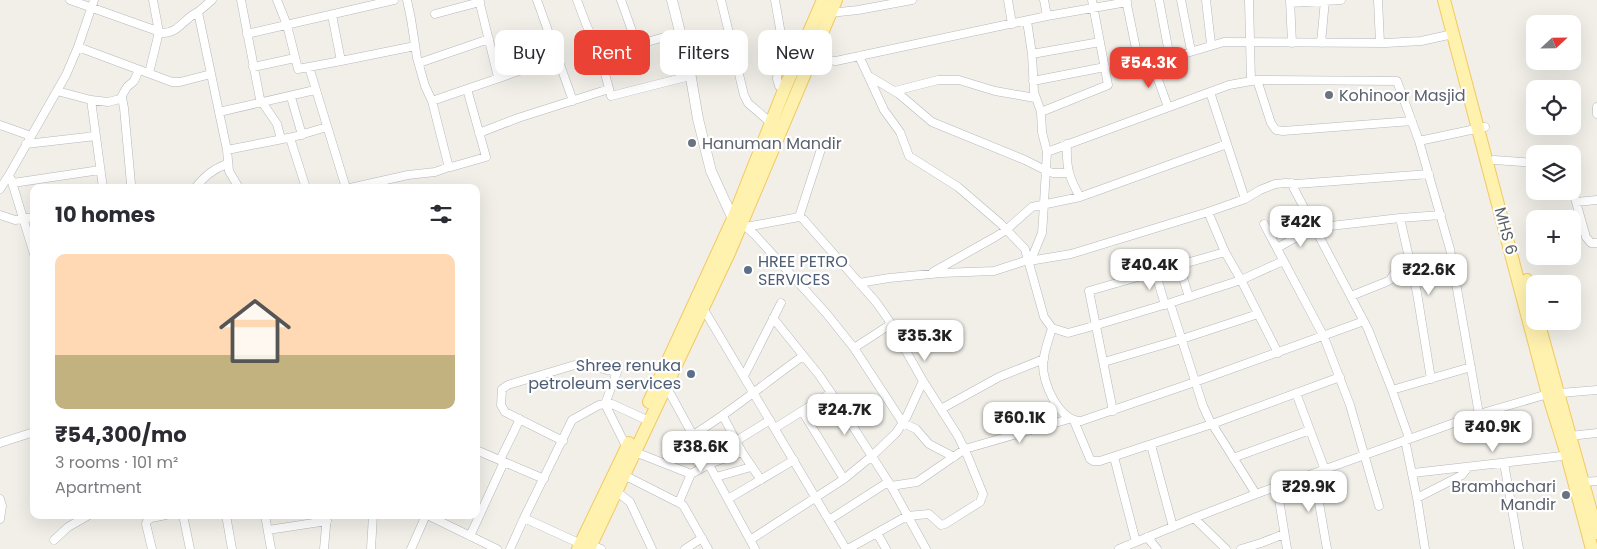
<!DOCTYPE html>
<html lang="en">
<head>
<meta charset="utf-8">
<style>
  body { margin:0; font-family:Poppins,sans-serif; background:#f7f7f7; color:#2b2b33; height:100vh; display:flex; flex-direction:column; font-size:19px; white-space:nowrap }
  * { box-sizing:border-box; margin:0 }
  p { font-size:16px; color:#7c7c81 }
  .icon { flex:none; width:28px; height:28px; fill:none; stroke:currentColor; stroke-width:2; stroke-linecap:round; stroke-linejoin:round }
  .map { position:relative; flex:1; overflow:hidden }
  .details { position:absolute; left:30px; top:184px; width:450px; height:335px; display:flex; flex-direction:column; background:#fff; border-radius:10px; box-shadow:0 5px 20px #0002 }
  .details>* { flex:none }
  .banner { position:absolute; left:495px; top:30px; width:475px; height:45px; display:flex; gap:10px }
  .needle { width:32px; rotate:68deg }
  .tools { position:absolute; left:1526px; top:15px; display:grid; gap:10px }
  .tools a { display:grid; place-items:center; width:55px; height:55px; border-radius:10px; background:#fff; box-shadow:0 5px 20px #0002; font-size:25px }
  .price { position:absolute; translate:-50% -42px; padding:0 11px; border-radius:10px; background:#fff; color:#222; font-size:16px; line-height:32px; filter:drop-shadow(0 1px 2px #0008) }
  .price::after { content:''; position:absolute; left:50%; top:30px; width:15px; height:11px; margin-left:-8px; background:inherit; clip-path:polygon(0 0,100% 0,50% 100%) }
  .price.on { background:#ea4335; color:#fff }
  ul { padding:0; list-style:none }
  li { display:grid; align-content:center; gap:10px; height:265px; padding:0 25px }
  li span { display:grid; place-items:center; height:155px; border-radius:10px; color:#555 }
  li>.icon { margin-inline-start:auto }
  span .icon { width:90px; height:90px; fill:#fffc; stroke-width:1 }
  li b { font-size:21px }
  h2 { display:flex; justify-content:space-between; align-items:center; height:60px; padding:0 25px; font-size:21px }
  .pill { padding:0 18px; border-radius:10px; background:#fff; box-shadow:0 5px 20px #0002; font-size:18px; line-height:45px }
  .pill.on { background:#ea4335; color:#fff }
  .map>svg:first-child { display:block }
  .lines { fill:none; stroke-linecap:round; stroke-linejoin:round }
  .minor-casing { stroke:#b5b8bc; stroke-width:9 }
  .tertiary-casing { stroke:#b5b8bc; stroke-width:11 }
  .primary-casing { stroke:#f2c960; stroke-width:14 }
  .minor { stroke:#fff; stroke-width:8 }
  .tertiary { stroke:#fff; stroke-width:10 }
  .primary { stroke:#fff2af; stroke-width:12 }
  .worship-dot { fill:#6b7280; stroke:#fff; stroke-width:2 }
  .service-dot { fill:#5c6f8a; stroke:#fff; stroke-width:2 }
  .labels { text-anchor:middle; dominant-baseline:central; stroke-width:4.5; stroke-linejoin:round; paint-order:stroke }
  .worship-label { font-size:16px; fill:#5b616d; stroke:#fff; text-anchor:start }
  .street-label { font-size:16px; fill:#5f6368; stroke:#fff }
  .service-label { font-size:16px; fill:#4e5e75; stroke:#fff; text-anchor:start }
</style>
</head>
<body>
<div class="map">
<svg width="1597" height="549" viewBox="0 0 1597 549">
  <rect width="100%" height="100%" fill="#f1efe8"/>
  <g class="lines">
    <defs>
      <path id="minor" d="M 70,0 L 163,33 C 179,33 184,18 198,12
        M 212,0 L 198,12 L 227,150 L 229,171 L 239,188
        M 241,0 L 260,99 L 277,124 L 281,139
        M 277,0 L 287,25 L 298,69 L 341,61
        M 407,0 L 411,19 L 417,58 L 425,86 L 432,101 L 448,164 L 451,167 L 486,157 L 467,89
        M 479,0 L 498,77
        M 537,0 L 573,101
        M 577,0 L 586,24 L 600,55 L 611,96 L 690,76
        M 621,0 L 637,45
        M 721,0 L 744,95 L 748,103 L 771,123
        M 775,0 L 781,34 L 777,79 L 779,86 L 784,90
        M 1008,0 L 1012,24
        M 1044,0 L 1047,16
        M 1126,0 L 1139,63 L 1143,66 L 1224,42 L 1386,43 L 1421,41 L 1453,34
        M 1159,0 L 1170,58
        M 1181,0 L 1191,51
        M 1206,0 L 1211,44
        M 1249,0 L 1251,81
        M 1290,0 L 1292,43
        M 1378,0 L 1380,43
        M 1290,3 L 1341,0
        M 828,12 L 830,13 L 858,10 L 912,0
        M 435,14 L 480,2
        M 332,15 L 341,61 L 415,46
        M 247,34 L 394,0
        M 1321,43 L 1325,0
        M 78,47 L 172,82 L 180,82 L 211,74
        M 1032,54 L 1100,42
        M 600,55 L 679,33
        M 859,56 L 884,110 L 900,132 L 909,156 L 958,187 L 1001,224 L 1025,249 L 1044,317 L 1052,328 L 1068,333 L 1097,325 L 1170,303 L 1241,280 L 1283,261
        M 811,58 L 836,61 L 1047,16 L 1127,2
        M 419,63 L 489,39
        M 1152,63 L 1168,107
        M 253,67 L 295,58
        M 309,67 L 346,188
        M 149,73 L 159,32 L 153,0
        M 869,76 L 899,94 L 932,122 L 1025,160 L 1047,171 L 1053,173 L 1068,173
        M 1257,80 L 1271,123 L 1276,130 L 1283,131 L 1412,121
        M 1033,81 L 1105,67
        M 57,91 L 91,100 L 103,188
        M 895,91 L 938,80 L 959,80 L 995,91 L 1035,98
        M 1210,92 L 1245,199
        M 291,97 L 302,135
        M 122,98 L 124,108 L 131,184 L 132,188
        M 91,100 L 108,102 L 120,99 L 127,87 L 134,81 L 139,70
        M 432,101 L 557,58
        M 1597,107 L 1597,114
        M 219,112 L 315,90
        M 1041,112 L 1108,85 L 1092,0
        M 0,125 L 31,136
        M 479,133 L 518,118 L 609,89
        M 290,138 L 306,188
        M 1419,141 L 1485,127
        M 26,144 L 96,136
        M 1067,144 C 1066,167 1069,178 1080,197
        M 227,150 L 293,137 L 327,127
        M 1047,152 L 1229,85 L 1257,80 L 1397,81 L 1419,141 L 1450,249 L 1479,414
        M 1494,160 L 1535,163
        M 11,179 L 34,254
        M 13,183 L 100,170
        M 1291,183 L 1368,329 L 1392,390 L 1409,438
        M 195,188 C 205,176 213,169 227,164
        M 350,188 L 408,175 L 435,172 L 449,167
        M 1572,188 L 1586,237 L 1591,243 L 1597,243
        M 0,189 L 9,175 L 66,75 L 78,47 L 94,0
        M 1576,202 L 1597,200
        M 1208,212 L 1225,252 L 1241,280 L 1278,353
        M 0,215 L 15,220 L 34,217
        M 799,217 L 822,146
        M 1400,218 L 1417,293 L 1431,379
        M 1264,224 L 1324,337 L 1350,405 L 1379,506
        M 745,226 L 755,235 L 826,313 L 854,348 L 903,423 L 916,429 L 929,444 L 954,457
        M 746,227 L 799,217 L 803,219 L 876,302 L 888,319 L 923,381 L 958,436 L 968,457 L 983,494 L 980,502 L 945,524 L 941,525 L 929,514 L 907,516 L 848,549
        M 1277,248 L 1313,228 L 1400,218 L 1441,215
        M 1029,261 L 1071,254 L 1208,212 L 1245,199 L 1260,190 L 1275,184 L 1286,183 L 1296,184 L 1429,174
        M 1179,265 L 1189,297
        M 1155,271 L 1165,305
        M 933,272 L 995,237 L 1006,230 L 1032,207 L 1080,197 L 1227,144
        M 859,283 L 889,278 L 941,273 L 994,271 L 1028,260 L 1033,255 L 1042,233 L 1043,220 L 1047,152 L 1042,132 L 1041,112 L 1034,92 L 1032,54 L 1027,21
        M 1351,296 L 1386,282 L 1390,280 L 1396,271 L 1411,266
        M 1170,303 L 1203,406 L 1209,419 L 1256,494
        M 703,308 L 846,549
        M 773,318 L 819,375 L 836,400 L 891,486 L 926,549
        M 1052,328 C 1049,339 1044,351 1043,363 C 1042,383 1059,421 1081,421 L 1195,382 L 1364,321
        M 854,348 L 891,324
        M 1104,362 L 1182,339 L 1258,314
        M 744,376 L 781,303
        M 666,386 L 755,549
        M 1392,390 L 1471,367
        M 1296,393 L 1325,470
        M 941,409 L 999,377 L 1044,359
        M 802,411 L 844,479
        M 1113,411 L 1089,291 L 1225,252
        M 723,416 L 742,452 L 761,480
        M 1074,421 L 1090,459 L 1093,461 L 1100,461 L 1212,424 L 1340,377
        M 775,428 L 831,393
        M 693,435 C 731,412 766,382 803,356
        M 1570,436 L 1597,433
        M 1405,440 L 1417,498 L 1425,549
        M 563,441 L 505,412 L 501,405 L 502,389 L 508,385 L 578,364 L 587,365 L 617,372 L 605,404 L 627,448
        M 736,441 L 770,420
        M 0,443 L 34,432
        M 1151,445 L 1173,527
        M 476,450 L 544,479
        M 635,452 L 691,474 L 709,464 L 742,452
        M 1114,457 L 1136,542
        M 1233,458 L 1310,430
        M 500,460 L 520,419
        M 1504,463 L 1519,549
        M 1413,473 L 1571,455
        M 622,474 L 683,505 L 708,549
        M 1314,474 L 1327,549
        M 716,477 L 751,467
        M 1583,482 L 1597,481
        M 891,486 L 917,482 L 965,449 L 1069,419
        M 1277,487 L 1287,549
        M 616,491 L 630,502 L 652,549
        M 1417,498 L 1462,475 L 1468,467
        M 0,499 L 2,506 L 0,519
        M 728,499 L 794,460
        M 679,502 L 691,474
        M 183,515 L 190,549
        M 226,515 L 232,549
        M 265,515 L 271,549
        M 427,515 L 497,549
        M 524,518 L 581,544
        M 1194,518 L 1226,549
        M 829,520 L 888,482
        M 268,530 L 327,521
        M 877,533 L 886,549
        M 470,536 L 504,462
        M 1147,537 L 1157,549
        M 54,540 L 68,527 L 89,515
        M 750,540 L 844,479 L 872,456 L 896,433 L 906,418 L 923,381
        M 591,545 L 601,549
        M 152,549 L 146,524 L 147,521 L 151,518 L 166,515
        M 324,549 L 327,515
        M 371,549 L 373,515
        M 411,549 L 426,515
        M 510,549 L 524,518 L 572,420 L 599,405 L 605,404 L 612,404 L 649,421
        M 685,549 L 702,538
        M 1119,549 L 1194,518 L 1256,494 L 1479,414 L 1548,394 L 1597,390
        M 1241,549 L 1261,543 L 1284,534"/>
      <path id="tertiary" d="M 672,0 L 690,72 L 698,119 L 711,171 L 733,219 L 736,221"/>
      <path id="primary" d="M 1444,0 L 1548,394 L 1567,455 L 1592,549
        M 1527,280 L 1535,309
        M 1538,321 L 1597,533
        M 649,402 L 733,219 L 784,90 L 823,0
        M 578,549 L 629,443
        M 589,549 L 729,253 L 836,0"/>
    </defs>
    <use href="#minor" class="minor-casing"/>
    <use href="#tertiary" class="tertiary-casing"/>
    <use href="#primary" class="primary-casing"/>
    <use href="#minor" class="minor"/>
    <use href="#tertiary" class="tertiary"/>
    <use href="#primary" class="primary"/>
  </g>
  <g class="worship-dot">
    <circle cx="1329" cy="95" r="5"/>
    <circle cx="692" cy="143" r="5"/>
    <circle cx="1566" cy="495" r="5"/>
  </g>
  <g class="service-dot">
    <circle cx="748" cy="270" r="5"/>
    <circle cx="691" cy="374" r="5"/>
  </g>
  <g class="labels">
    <g class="worship-label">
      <text x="1339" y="95">Kohinoor Masjid</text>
      <text x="702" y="143">Hanuman Mandir</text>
      <text x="1556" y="486" text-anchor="end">Bramhachari<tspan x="1556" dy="18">Mandir</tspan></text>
    </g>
    <g class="street-label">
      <text transform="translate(1506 231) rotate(75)">MHS 6</text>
    </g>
    <g class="service-label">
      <text x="758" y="261">HREE PETRO<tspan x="758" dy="18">SERVICES</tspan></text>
      <text x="681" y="365" text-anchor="end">Shree renuka<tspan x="681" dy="18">petroleum services</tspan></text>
    </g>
  </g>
</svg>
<div class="tools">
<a><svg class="needle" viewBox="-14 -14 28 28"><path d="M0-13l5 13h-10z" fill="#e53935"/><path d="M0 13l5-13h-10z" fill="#7c7c81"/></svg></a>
<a><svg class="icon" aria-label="locate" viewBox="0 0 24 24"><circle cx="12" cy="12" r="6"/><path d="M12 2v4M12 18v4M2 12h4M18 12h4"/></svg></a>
<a><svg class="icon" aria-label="layers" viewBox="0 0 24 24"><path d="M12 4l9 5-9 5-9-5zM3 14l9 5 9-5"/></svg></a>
<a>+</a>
<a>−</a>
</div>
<b class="price on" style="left:1149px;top:89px">₹54.3K</b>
<b class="price" style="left:1301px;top:248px">₹42K</b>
<b class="price" style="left:1150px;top:291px">₹40.4K</b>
<b class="price" style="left:1429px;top:296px">₹22.6K</b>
<b class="price" style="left:925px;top:362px">₹35.3K</b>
<b class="price" style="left:845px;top:436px">₹24.7K</b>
<b class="price" style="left:1020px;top:444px">₹60.1K</b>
<b class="price" style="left:1493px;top:453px">₹40.9K</b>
<b class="price" style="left:701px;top:473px">₹38.6K</b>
<b class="price" style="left:1309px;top:513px">₹29.9K</b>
<div class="banner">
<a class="pill">Buy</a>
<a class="pill on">Rent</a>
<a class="pill">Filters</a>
<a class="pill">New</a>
</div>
<section class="details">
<h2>10 homes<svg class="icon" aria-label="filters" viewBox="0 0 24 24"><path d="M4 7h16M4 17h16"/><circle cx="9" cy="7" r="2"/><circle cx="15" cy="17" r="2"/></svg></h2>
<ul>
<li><span style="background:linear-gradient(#ffd9b3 65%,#c2b280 0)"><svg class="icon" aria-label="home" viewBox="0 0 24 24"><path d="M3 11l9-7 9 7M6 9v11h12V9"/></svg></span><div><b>₹54,300/mo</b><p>3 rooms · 101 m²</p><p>Apartment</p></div></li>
</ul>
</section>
</div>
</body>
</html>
